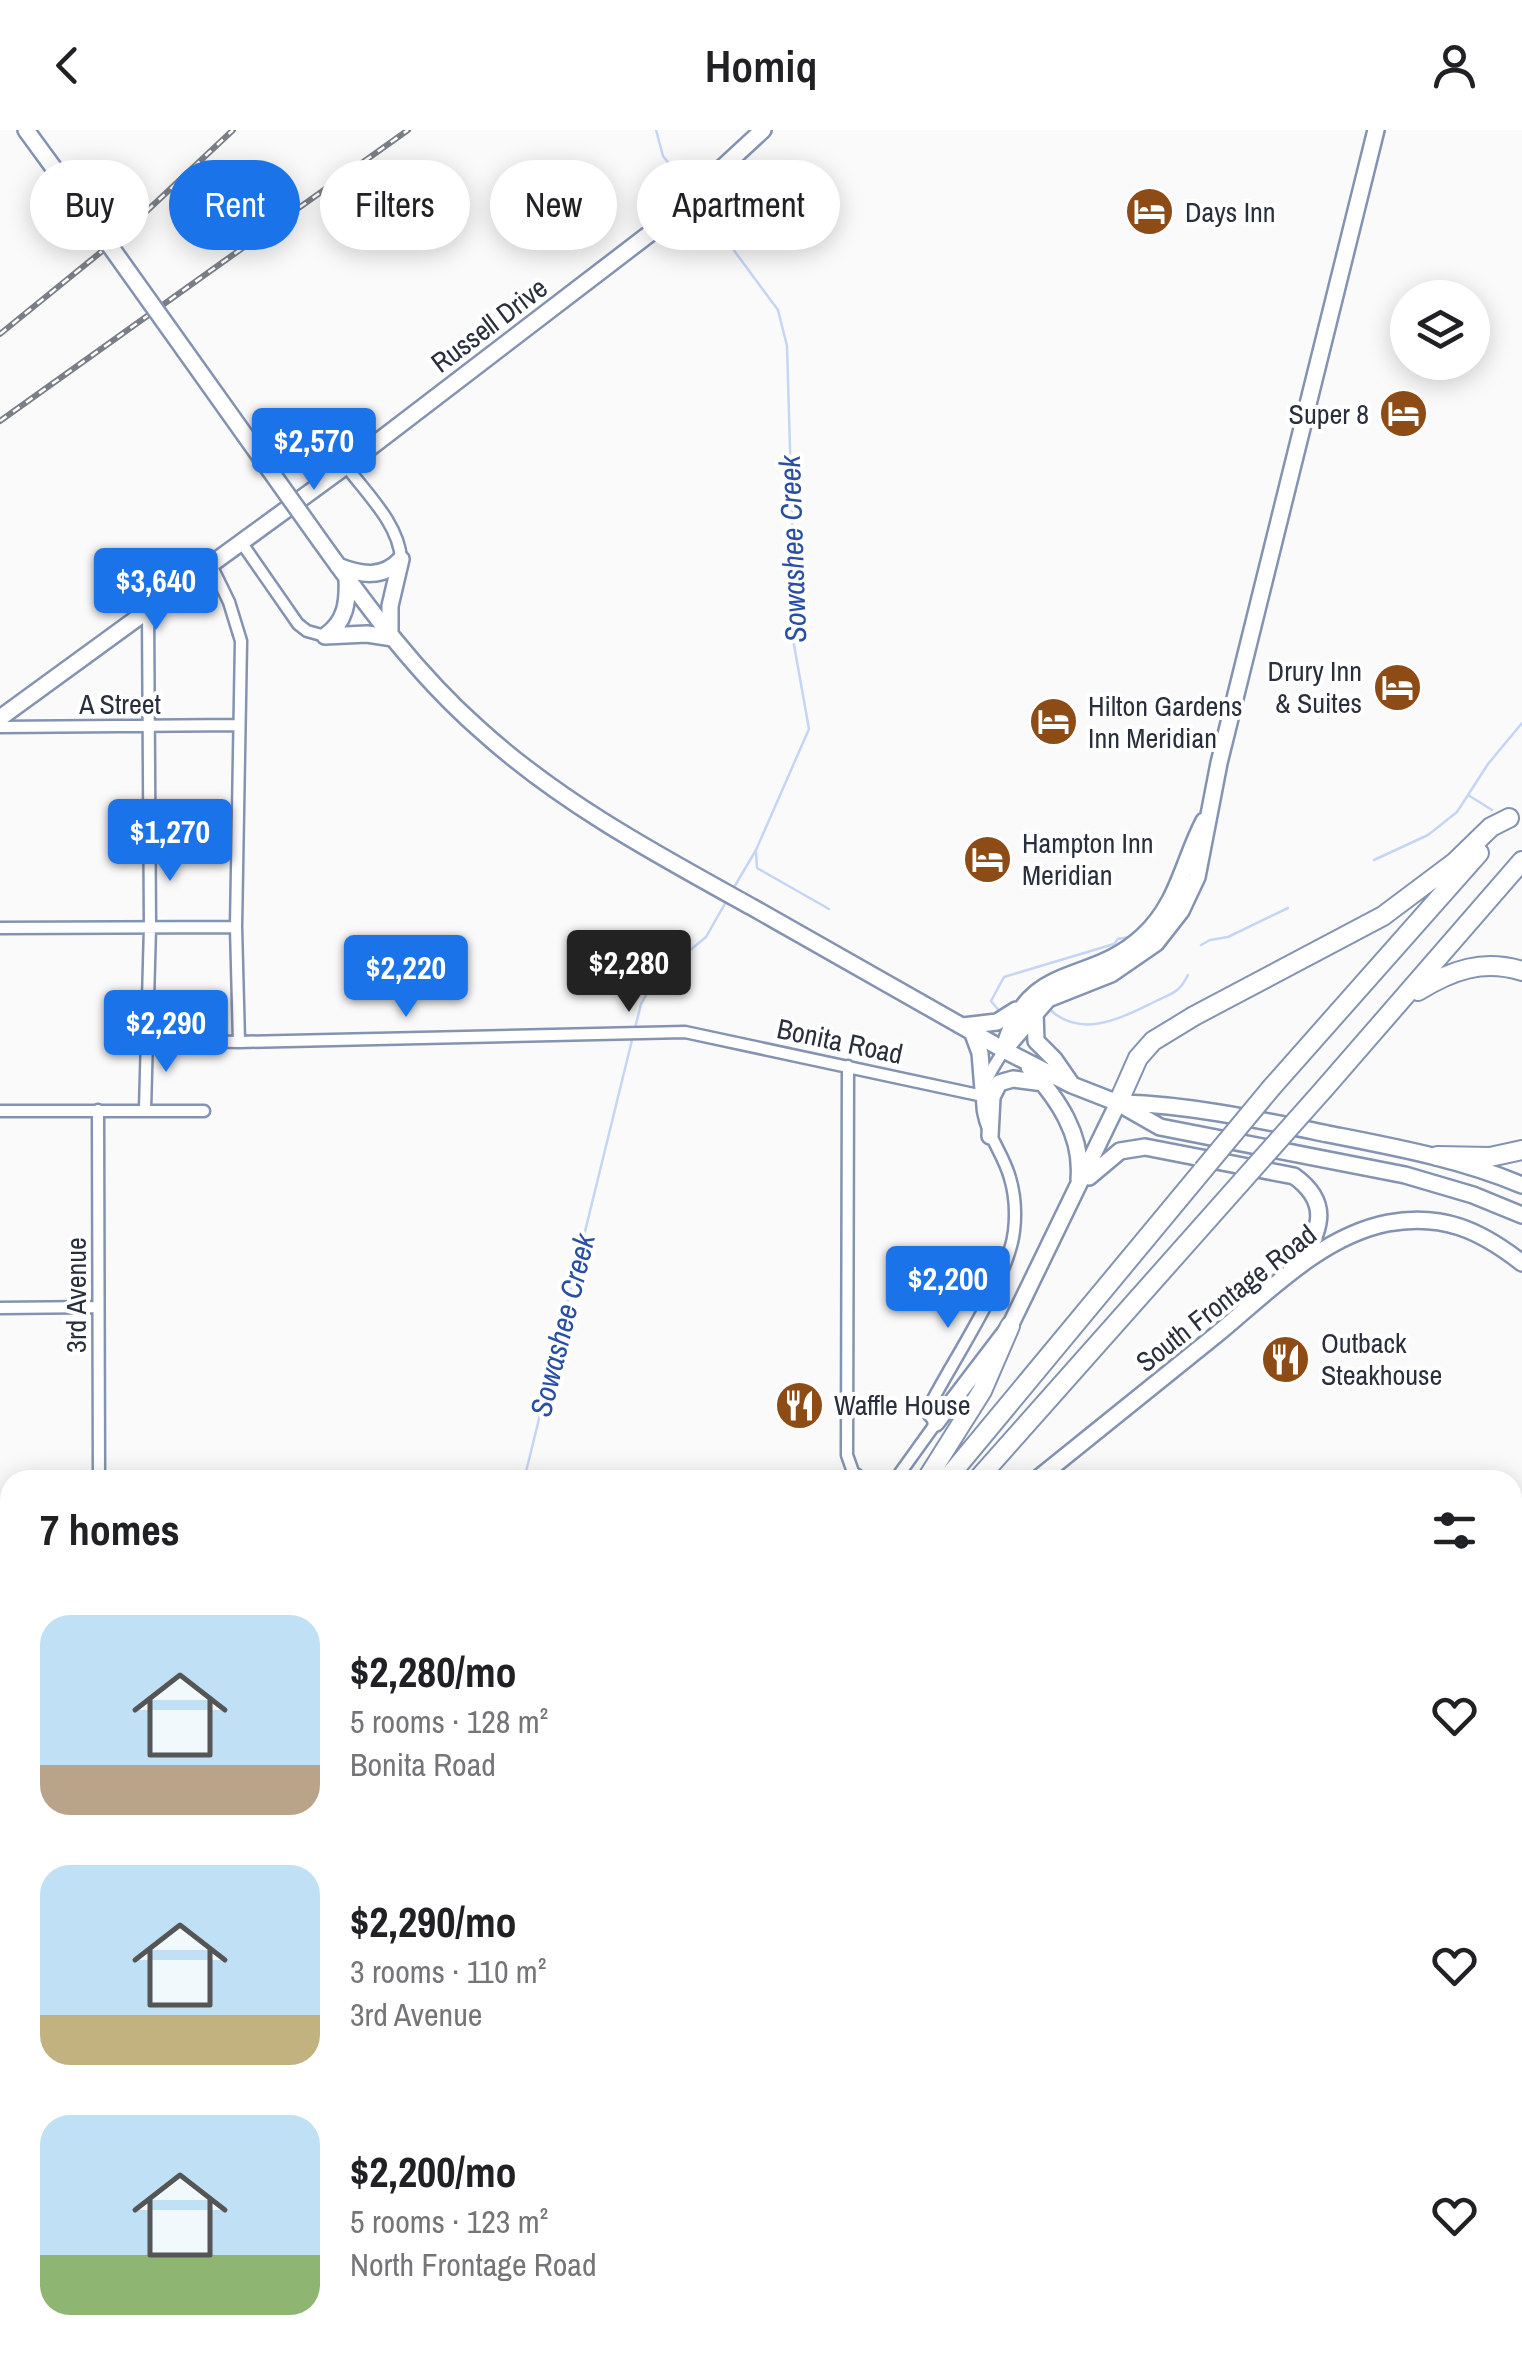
<!DOCTYPE html>
<html lang="en">
<head>
<meta charset="utf-8">
<style>
  body { margin:0; font-family:"Archivo Narrow",sans-serif; background:#f6f6f6; color:#202124; height:100vh; display:flex; flex-direction:column; font-size:38px; white-space:nowrap }
  * { box-sizing:border-box; margin:0 }
  p { font-size:32px; color:#757577 }
  .icon { flex:none; width:55px; height:55px; fill:none; stroke:currentColor; stroke-width:2; stroke-linecap:round; stroke-linejoin:round }
  .map { position:relative; flex:1; overflow:hidden }
  .drawer { position:absolute; left:0px; top:1340px; width:1522px; height:892px; display:flex; flex-direction:column; background:#fff; border-radius:30px 30px 0 0; box-shadow:0 5px 25px #0003 }
  .drawer>* { flex:none }
  .hud { position:absolute; left:30px; top:30px; width:1000px; height:90px; display:flex; gap:20px }
  .buttons { position:absolute; left:1390px; top:150px; display:grid; gap:20px }
  .buttons a { display:grid; place-items:center; width:100px; height:100px; border-radius:50%; background:#fff; box-shadow:0 5px 25px #0003; font-size:50px }
  .price { position:absolute; translate:-50% -85px; padding:0 22px; border-radius:10px; background:#1a73e8; color:#fff; font-size:32px; line-height:65px; filter:drop-shadow(0 2px 5px #0008) }
  .price::after { content:''; position:absolute; left:50%; top:60px; width:30px; height:22px; margin-left:-15px; background:inherit; clip-path:polygon(0 0,100% 0,50% 100%) }
  .price.on { background:#222; color:#fff }
  ul { padding:0; list-style:none }
  li { display:flex; align-items:center; gap:30px; height:250px; padding:0 40px }
  li span { display:grid; place-items:center; flex:none; width:280px; height:200px; border-radius:30px; color:#555 }
  li>.icon { margin-inline-start:auto }
  span .icon { width:120px; height:120px; fill:#fffc; stroke-width:1 }
  li b { font-size:42px }
  h2 { display:flex; justify-content:space-between; align-items:center; height:120px; padding:0 40px; font-size:42px }
  .tag { padding:0 35px; border-radius:45px; background:#fff; box-shadow:0 5px 25px #0003; font-size:35px; line-height:90px }
  .tag.on { background:#1a73e8; color:#fff }
  header { display:flex; justify-content:space-between; align-items:center; height:130px; padding:0 40px; background:#fff; font-size:45px; font-weight:600 }
  .map>svg:first-child { display:block }
  .lines { fill:none; stroke-linecap:round; stroke-linejoin:round }
  .stream { stroke:#c5d5f4; stroke-width:2.5 }
  .street-casing { stroke:#8393b1; stroke-width:15 }
  .secondary-casing { stroke:#8393b1; stroke-width:20 }
  .primary-casing { stroke:#8393b1; stroke-width:20 }
  .highway-casing { stroke:#8393b1; stroke-width:22 }
  .street { stroke:#fff; stroke-width:10 }
  .secondary { stroke:#fff; stroke-width:15 }
  .primary { stroke:#fff; stroke-width:15 }
  .highway { stroke:#fff; stroke-width:18 }
  .rail-casing { stroke:#7a7e86; stroke-width:6 }
  .rail { stroke:#fff; stroke-width:2.5; stroke-dasharray:8; stroke-linecap:butt }
  .secondary-bridge-casing { stroke:#8393b1; stroke-width:20; stroke-linecap:butt }
  .highway-bridge-casing { stroke:#8393b1; stroke-width:22; stroke-linecap:butt }
  .secondary-bridge { stroke:#fff; stroke-width:15 }
  .highway-bridge { stroke:#fff; stroke-width:18 }
  .labels { text-anchor:middle; dominant-baseline:central; stroke-width:8; stroke-linejoin:round; paint-order:stroke }
  .poi-label { font-size:28px; fill:#292f3c; stroke:#fff; text-anchor:start }
  .street-label { font-size:28px; fill:#292f3c; stroke:#fff }
  .water-label { font-size:30px; font-style:italic; fill:#294fa4; stroke:#fff }
</style>
</head>
<body>
<header><svg class="icon" aria-label="back" viewBox="0 0 24 24"><path d="M15 5l-7 7 7 7"/></svg>Homiq<svg class="icon" aria-label="person" viewBox="0 0 24 24"><circle cx="12" cy="8" r="4"/><path d="M4 21q1-7 8-7t8 7"/></svg></header>
<div class="map">
<svg width="1522" height="2231" viewBox="0 0 1522 2231">
  <rect width="100%" height="100%" fill="#fafafa"/>
  <g class="lines">
    <path class="stream" d="M 656,0 L 663,26 L 689,59
      M 696,69 L 778,180 L 787,216 L 794,454 L 791,498 L 809,599 L 756,720 L 733,759
      M 1468,665 L 1492,680
      M 756,722 L 757,738 L 829,779
      M 1374,730 L 1428,705 L 1457,682 L 1488,634 L 1522,593
      M 1201,815 L 1210,810 L 1228,807 L 1288,778
      M 1049,879 C 1081,909 1119,889 1152,873 C 1171,863 1178,865 1188,845
      M 1001,883 L 991,871 L 1004,847 L 1114,814 L 1118,809 L 1129,807
      M 635,898 L 641,874 L 655,849 L 706,807 L 727,770
      M 524,1350 L 633,906
      M 0,1973 L 10,1981"/>
    <defs>
      <path id="street" d="M 346,336 C 366,363 399,394 401,429
        M 241,412 L 298,494 L 307,501 L 325,506
        M 211,435 L 229,472 L 241,511 L 236,797 L 239,912
        M 0,597 L 239,595
        M 0,798 L 236,797
        M 147,910 L 239,912 L 685,902 L 983,966
        M 848,936 L 847,1325 L 853,1342 L 864,1350
        M 98,980 L 99,1350
        M 145,980 L 150,797 L 148,481
        M 0,981 L 204,981
        M 0,1178 L 98,1177
        M 895,1350 L 936,1293 L 929,1285 L 930,1275 C 953,1230 1009,1148 1014,1101 C 1016,1084 1015,1065 1010,1048 C 1002,1018 977,995 983,961 C 986,946 997,932 1004,920
        M 0,1376 L 10,1376
        M 1512,1896 L 1522,1896
        M 1512,2073 L 1522,2073
        M 0,2215 L 10,2207
        M 89,2231 L 101,2222
        M 564,2231 L 564,2222
        M 909,2231 L 914,2222"/>
      <path id="secondary" d="M 26,0 L 83,78
        M 185,221 L 269,339
        M 321,412 C 369,479 417,544 478,598 C 559,672 656,724 752,777 C 836,824 920,872 1004,920
        M 338,436 C 361,445 383,449 401,429
        M 390,503 L 390,476 L 401,429
        M 325,506 L 367,504 L 393,508
        M 325,506 C 346,492 348,472 347,448
        M 0,588 L 346,336 L 657,98 L 763,0
        M 972,901 L 980,923 L 983,960"/>
      <path id="primary" d="M 1035,883 L 1036,911 L 1054,929 L 1070,952
        M 963,896 L 997,892 L 1016,880
        M 1005,915 C 1029,830 1090,856 1143,806 C 1178,774 1183,731 1204,691
        M 1004,920 L 1048,869 L 1111,844 L 1156,813 L 1181,781 L 1197,747 L 1219,633 L 1376,0
        M 1004,920 L 1072,955 L 1118,973 L 1160,997 L 1405,1045 L 1473,1065 L 1522,1085
        M 1029,937 C 1058,969 1083,1005 1079,1049
        M 1122,973 C 1192,975 1260,990 1328,1004 C 1394,1017 1460,1029 1522,1055
        M 990,1006 L 992,967 L 999,953 L 1013,949 L 1044,953
        M 1089,1047 L 1120,1021 L 1145,1017 L 1294,1046 C 1333,1074 1319,1101 1299,1136
        M 936,1293 L 1010,1196 L 1118,973
        M 1036,1350 C 1096,1302 1156,1253 1216,1205 C 1266,1164 1321,1106 1388,1093 C 1442,1083 1480,1100 1522,1133"/>
      <path id="highway" d="M 1418,861 C 1452,840 1483,829 1522,841
        M 1272,957 L 1479,723
        M 1324,959 L 1522,731
        M 1118,973 L 1138,928 L 1153,911 L 1194,886 L 1383,786 L 1455,732 L 1491,697 L 1509,688
        M 1437,1026 L 1490,1027 L 1522,1020
        M 926,1350 L 982,1261 L 1010,1196
        M 946,1350 L 1203,1040
        M 977,1350 L 1244,1049
        M 22,2231 L 33,2222
        M 47,2231 L 58,2222"/>
    </defs>
    <use href="#street" class="street-casing"/>
    <use href="#secondary" class="secondary-casing"/>
    <use href="#primary" class="primary-casing"/>
    <use href="#highway" class="highway-casing"/>
    <use href="#street" class="street"/>
    <use href="#secondary" class="secondary"/>
    <use href="#primary" class="primary"/>
    <use href="#highway" class="highway"/>
    <defs>
      <path id="rail" d="M 0,204 L 117,109 L 233,0
        M 0,291 L 408,0"/>
    </defs>
    <use href="#rail" class="rail-casing"/>
    <use href="#rail" class="rail"/>
    <defs>
      <path id="secondary-bridge" d="M 83,78 L 185,221
        M 269,339 L 321,412"/>
      <path id="highway-bridge" d="M 1203,1040 L 1272,957
        M 1244,1049 L 1324,959"/>
    </defs>
    <use href="#secondary-bridge" class="secondary-bridge-casing"/>
    <use href="#highway-bridge" class="highway-bridge-casing"/>
    <use href="#secondary-bridge" class="secondary-bridge"/>
    <use href="#highway-bridge" class="highway-bridge"/>
  </g>
  <defs>
    <symbol id="hotel-disc" viewBox="-11 -11 22 22"><circle r="9.5" fill="#8d4c16" stroke="#fff"/><path d="M-6-4.5h1.5V1H6V5H4.5V3h-9V5H-6ZM-4 0a1.8 1.8 0 1 1 3.6 0ZM.5 0V-2.5h3Q6-2.5 6 0Z" fill="#fff"/></symbol>
    <symbol id="restaurant-disc" viewBox="-11 -11 22 22"><circle r="9.5" fill="#8d4c16" stroke="#fff"/><path d="M-5-6h1v4h1v-4h1v4h1v-4h1v5L-1.5 .5V6h-2V.5L-5-1ZM5-6V6H3V1.5H1.5Q1.5-4 5-6Z" fill="#fff"/></symbol>
  </defs>
  <g fill-rule="evenodd">
    <use href="#hotel-disc" x="1122" y="54" width="55" height="55"/>
    <use href="#hotel-disc" x="1376" y="256" width="55" height="55"/>
    <use href="#hotel-disc" x="1370" y="530" width="55" height="55"/>
    <use href="#hotel-disc" x="1026" y="564" width="55" height="55"/>
    <use href="#hotel-disc" x="960" y="702" width="55" height="55"/>
    <use href="#restaurant-disc" x="1258" y="1202" width="55" height="55"/>
    <use href="#restaurant-disc" x="772" y="1248" width="55" height="55"/>
  </g>
  <g class="labels">
    <g class="poi-label">
      <text x="1185" y="82">Days Inn</text>
      <text x="1369" y="284" text-anchor="end">Super 8</text>
      <text x="1362" y="541" text-anchor="end">Drury Inn<tspan x="1362" dy="32">&amp; Suites</tspan></text>
      <text x="1088" y="576">Hilton Gardens<tspan x="1088" dy="32">Inn Meridian</tspan></text>
      <text x="1022" y="713">Hampton Inn<tspan x="1022" dy="32">Meridian</tspan></text>
      <text x="1321" y="1213">Outback<tspan x="1321" dy="32">Steakhouse</tspan></text>
      <text x="834" y="1275">Waffle House</text>
    </g>
    <g class="street-label">
      <text transform="translate(489 195) rotate(-37)">Russell Drive</text>
      <text x="120" y="574">A Street</text>
      <text transform="translate(840 911) rotate(12)">Bonita Road</text>
      <text transform="translate(76 1165) rotate(-90)">3rd Avenue</text>
      <text transform="translate(1226 1168) rotate(-38)">South Frontage Road</text>
    </g>
    <g class="water-label">
      <text transform="translate(792 419) rotate(-92)">Sowashee Creek</text>
      <text transform="translate(562 1195) rotate(-76)">Sowashee Creek</text>
    </g>
  </g>
</svg>
<div class="buttons">
<a><svg class="icon" aria-label="layers" viewBox="0 0 24 24"><path d="M12 4l9 5-9 5-9-5zM3 14l9 5 9-5"/></svg></a>
</div>
<b class="price" style="left:314px;top:363px">$2,570</b>
<b class="price" style="left:156px;top:503px">$3,640</b>
<b class="price" style="left:170px;top:754px">$1,270</b>
<b class="price on" style="left:629px;top:885px">$2,280</b>
<b class="price" style="left:406px;top:890px">$2,220</b>
<b class="price" style="left:166px;top:945px">$2,290</b>
<b class="price" style="left:948px;top:1201px">$2,200</b>
<div class="hud">
<a class="tag">Buy</a>
<a class="tag on">Rent</a>
<a class="tag">Filters</a>
<a class="tag">New</a>
<a class="tag">Apartment</a>
</div>
<section class="drawer">
<h2>7 homes<svg class="icon" aria-label="filters" viewBox="0 0 24 24"><path d="M4 7h16M4 17h16"/><circle cx="9" cy="7" r="2"/><circle cx="15" cy="17" r="2"/></svg></h2>
<ul>
<li><span style="background:linear-gradient(#bfe0f5 75%,#b9a48a 0)"><svg class="icon" aria-label="home" viewBox="0 0 24 24"><path d="M3 11l9-7 9 7M6 9v11h12V9"/></svg></span><div><b>$2,280/mo</b><p>5 rooms · 128 m²</p><p>Bonita Road</p></div><svg class="icon" aria-label="heart" viewBox="0 0 24 24"><path d="M12 20l-8-8c-3-5 5-10 8-4 3-6 11-1 8 4z"/></svg></li>
<li><span style="background:linear-gradient(#bfe0f5 75%,#c2b280 0)"><svg class="icon" aria-label="home" viewBox="0 0 24 24"><path d="M3 11l9-7 9 7M6 9v11h12V9"/></svg></span><div><b>$2,290/mo</b><p>3 rooms · 110 m²</p><p>3rd Avenue</p></div><svg class="icon" aria-label="heart" viewBox="0 0 24 24"><path d="M12 20l-8-8c-3-5 5-10 8-4 3-6 11-1 8 4z"/></svg></li>
<li><span style="background:linear-gradient(#bfe0f5 70%,#8fb573 0)"><svg class="icon" aria-label="home" viewBox="0 0 24 24"><path d="M3 11l9-7 9 7M6 9v11h12V9"/></svg></span><div><b>$2,200/mo</b><p>5 rooms · 123 m²</p><p>North Frontage Road</p></div><svg class="icon" aria-label="heart" viewBox="0 0 24 24"><path d="M12 20l-8-8c-3-5 5-10 8-4 3-6 11-1 8 4z"/></svg></li>
</ul>
</section>
</div>
</body>
</html>
